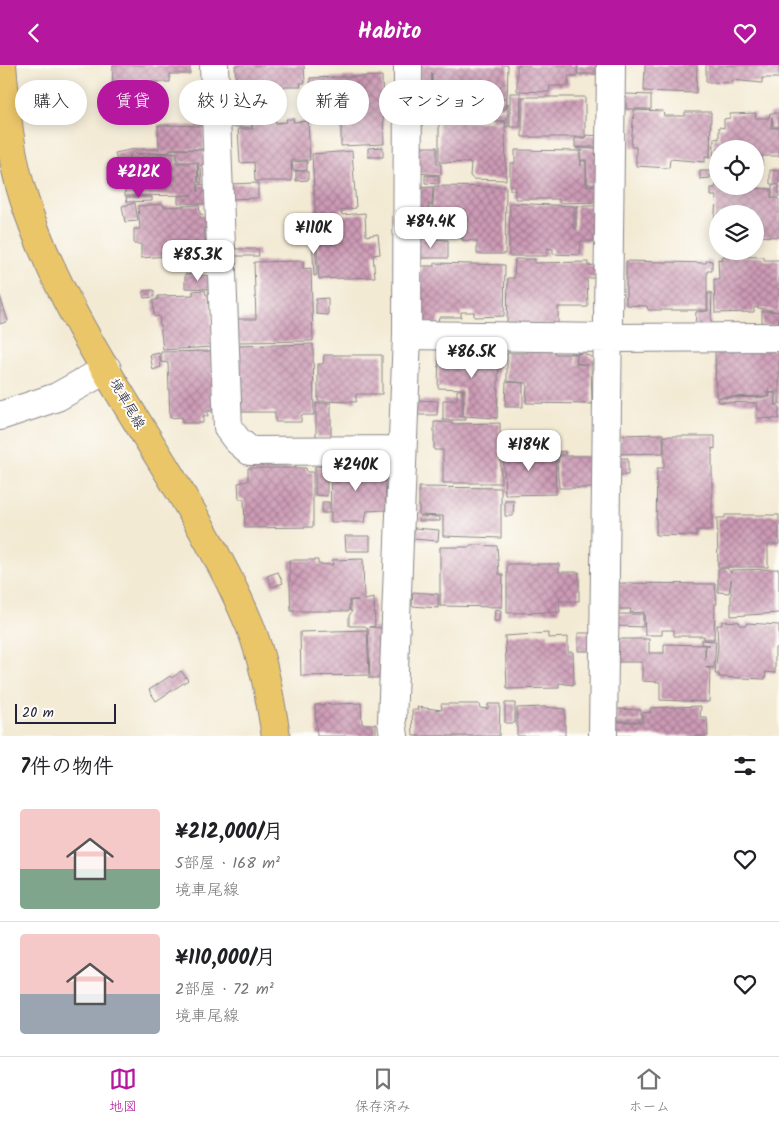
<!DOCTYPE html>
<html lang="ja">
<head>
<meta charset="utf-8">
<style>
  body { margin:0; font-family:Kalam,"Klee One",sans-serif; background:#f6f6f6; color:#202124; height:100vh; display:flex; flex-direction:column; font-size:19px; white-space:nowrap }
  * { box-sizing:border-box; margin:0 }
  p { font-size:16px; color:#757577 }
  .icon { flex:none; width:28px; height:28px; fill:none; stroke:currentColor; stroke-width:2; stroke-linecap:round; stroke-linejoin:round }
  .map { position:relative; height:671px; overflow:hidden }
  .panel { display:flex; flex-direction:column; background:#fff; flex:1 }
  .panel>* { flex:none }
  .guide { position:absolute; left:15px; top:15px; width:500px; height:45px; display:flex; gap:10px }
  .controls { position:absolute; left:709px; top:75px; display:grid; gap:10px }
  .controls a { display:grid; place-items:center; width:55px; height:55px; border-radius:50%; background:#fff; box-shadow:0 2px 12px #0003; font-size:25px }
  .scale { position:absolute; left:15px; bottom:12px; width:101px; box-sizing:border-box; padding-left:5px; border:2px solid #22223b; border-top:0; font-size:14px; line-height:18px; white-space:nowrap; color:#22223b; -webkit-text-stroke:4px #fdfcf7; paint-order:stroke }
  .price { position:absolute; translate:-50% -42px; padding:0 11px; border-radius:10px; background:#fff; color:#222; font-size:16px; line-height:32px; filter:drop-shadow(0 1px 2px #0008) }
  .price::after { content:''; position:absolute; left:50%; top:30px; width:15px; height:11px; margin-left:-8px; background:inherit; clip-path:polygon(0 0,100% 0,50% 100%) }
  .price.selected { background:#b5179e; color:#fff }
  ul { padding:0; list-style:none }
  li { display:flex; align-items:center; gap:15px; height:125px; padding:0 20px }
  li+li { border-top:1px solid #e0e0e0 }
  li span { display:grid; place-items:center; flex:none; width:140px; height:100px; border-radius:5px; color:#555 }
  li>.icon { margin-inline-start:auto }
  span .icon { width:60px; height:60px; fill:#fffc; stroke-width:1 }
  li b { font-size:21px }
  h2 { display:flex; justify-content:space-between; align-items:center; height:60px; padding:0 20px; font-size:21px }
  .tag { padding:0 18px; border-radius:22px; background:#fff; box-shadow:0 2px 12px #0003; font-size:18px; line-height:45px }
  .tag.selected { background:#b5179e; color:#fff }
  header { display:flex; justify-content:space-between; align-items:center; height:65px; padding:0 20px; background:#b5179e; color:#fff; font-size:22px; font-weight:800 }
  .tabs { display:flex; justify-content:space-around; align-items:center; height:70px; border-top:1px solid #e0e0e0; background:#fff; font-size:14px; color:#757577 }
  .tabs a { display:grid; justify-items:center; gap:2px }
  .tabs .selected { color:#b5179e }
  .map>svg:first-child { display:block }
  .building { fill:url(#building-cross-hatch) }
  .lines { fill:none; stroke-linecap:round; stroke-linejoin:round }
  .minor-casing { stroke:#8a8688; stroke-width:30 }
  .major-casing { stroke:#8a8688; stroke-width:30 }
  .minor { stroke:#fff; stroke-width:28 }
  .major { stroke:#ebc669; stroke-width:28 }
  .labels { text-anchor:middle; dominant-baseline:central; stroke-width:4; stroke-linejoin:round; paint-order:stroke }
  .street-label { font-size:14px; fill:#22223b; stroke:#fdfcf7 }
</style>
</head>
<body>
<header><svg class="icon" aria-label="back" viewBox="0 0 24 24"><path d="M15 5l-7 7 7 7"/></svg>Habito<svg class="icon" aria-label="heart" viewBox="0 0 24 24"><path d="M12 20l-8-8c-3-5 5-10 8-4 3-6 11-1 8 4z"/></svg></header>
<div class="map">
<svg width="779" height="671" viewBox="0 0 779 671">
  <defs>
    <pattern id="building-cross-hatch" width="8" height="8" patternUnits="userSpaceOnUse" patternTransform="scale(1.25)"><rect width="8" height="8" fill="#cc9ab4"/><path d="M0 0l8 8M0 8l8-8" fill="none" stroke="#a57d94"/></pattern>
  </defs>
  <rect width="100%" height="100%" fill="#fdfcf7"/>
  <filter id="ink" filterUnits="userSpaceOnUse"><feTurbulence type="fractalNoise" baseFrequency=".02" numOctaves="2"/><feDisplacementMap in="SourceGraphic" scale="10" xChannelSelector="R" yChannelSelector="G"/><feConvolveMatrix kernelMatrix="1 2 1 2 8 2 1 2 1" color-interpolation-filters="sRGB"/></filter>
  <filter id="wash" filterUnits="userSpaceOnUse"><feTurbulence type="fractalNoise" baseFrequency=".0096" numOctaves="4" result="noise"/><feDisplacementMap in="SourceGraphic" scale="20" xChannelSelector="R" yChannelSelector="G"/><feGaussianBlur stdDeviation="1.12" result="paint"/><feColorMatrix in="noise" values="0 0 0 0 0 0 0 0 0 0 0 0 0 0 0 0 0 1.4 0 .05"/><feComposite in="paint" operator="in"/></filter>
  <g filter="url(#wash)">
    <rect width="100%" height="100%" fill="#f3ead4"/>
    <g id="blocks">
      <path class="building" d="M 113,0 L 190,0 L 190,9 L 170,9 L 170,17 L 142,17 L 142,34 L 138,34 L 137,41 L 117,40 L 117,34 L 112,34 Z
        M 235,0 L 304,0 L 305,18 L 300,18 L 301,22 L 281,22 L 281,19 L 277,19 L 277,23 L 265,23 L 264,25 L 237,25 Z
        M 420,0 L 508,0 L 507,33 L 432,32 L 432,8 L 431,28 L 419,27 Z
        M 517,0 L 577,0 L 577,11 L 568,11 L 569,21 L 550,21 L 549,27 L 517,26 Z
        M 578,0 L 601,0 L 601,9 L 578,9 Z
        M 645,0 L 697,0 L 696,28 L 644,26 Z
        M 706,0 L 779,0 L 779,13 L 762,13 L 762,18 L 732,15 L 732,18 L 706,17 Z
        M 382,11 L 384,79 L 341,81 L 341,59 L 320,60 L 319,53 L 312,53 L 310,13 Z
        M 510,28 L 521,28 L 520,62 L 510,62 Z
        M 626,29 L 651,30 L 651,44 L 626,44 Z
        M 522,32 L 585,32 L 585,72 L 522,72 Z
        M 234,33 L 262,33 L 262,47 L 234,47 Z
        M 475,33 L 507,34 L 506,42 L 476,42 Z
        M 508,38 L 508,62 L 506,62 L 506,52 L 505,56 L 490,55 L 490,44 L 506,44 Z
        M 634,45 L 663,46 L 664,51 L 685,51 L 685,47 L 711,47 L 710,92 L 705,91 L 705,97 L 670,94 L 669,103 L 636,101 L 636,82 L 631,82 Z
        M 756,48 L 755,53 L 769,53 L 770,48 L 779,48 L 779,62 L 773,62 L 772,52 L 771,63 L 779,63 L 779,91 L 762,91 L 762,101 L 759,101 L 758,106 L 755,106 L 755,84 L 718,84 L 718,106 L 713,106 L 714,73 L 719,74 L 719,62 L 724,63 L 724,54 L 730,53 L 730,49 Z
        M 226,49 L 252,49 L 252,62 L 226,62 Z
        M 275,54 L 276,58 L 287,57 L 286,54 L 294,54 L 293,57 L 308,56 L 310,95 L 291,95 L 292,116 L 255,116 L 254,97 L 240,98 L 238,64 L 253,64 L 252,59 L 260,58 L 259,55 Z
        M 439,56 L 505,57 L 506,115 L 473,114 L 470,111 L 471,98 L 439,97 Z
        M 158,60 L 204,61 L 204,84 L 169,84 L 204,85 L 205,100 L 201,100 L 202,118 L 199,118 L 198,97 L 178,97 L 177,87 L 135,89 L 176,88 L 176,98 L 197,98 L 198,127 L 198,120 L 206,119 L 205,139 L 178,138 L 178,131 L 192,130 L 125,131 L 125,104 L 130,103 L 130,90 L 129,101 L 119,104 L 115,88 L 135,84 L 159,84 Z
        M 586,70 L 601,71 L 601,82 L 575,82 L 575,73 L 586,73 Z
        M 383,82 L 383,92 L 368,92 L 368,83 Z
        M 417,82 L 437,82 L 437,99 L 441,99 L 441,110 L 417,108 Z
        M 576,83 L 600,84 L 599,119 L 587,119 L 586,95 L 581,95 L 581,86 L 583,86 Z
        M 515,85 L 579,86 L 581,101 L 581,96 L 586,96 L 586,121 L 599,120 L 599,137 L 559,138 L 559,134 L 515,134 L 515,125 L 510,125 L 510,98 L 515,98 Z
        M 352,86 L 356,143 L 341,145 L 342,150 L 365,148 L 366,171 L 378,169 L 380,189 L 373,190 L 375,212 L 319,214 L 312,89 Z
        M 307,96 L 307,105 L 293,106 L 292,97 Z
        M 770,105 L 779,106 L 779,119 L 770,119 Z
        M 296,106 L 308,106 L 308,115 L 296,116 Z
        M 700,106 L 710,106 L 710,113 L 700,114 Z
        M 425,110 L 439,111 L 439,119 L 425,118 Z
        M 258,118 L 258,133 L 230,134 L 229,119 Z
        M 716,119 L 718,121 L 771,124 L 771,133 L 779,134 L 779,172 L 755,171 L 755,149 L 718,149 L 718,166 L 714,166 L 716,131 L 711,131 L 711,123 L 715,123 Z
        M 772,120 L 779,120 L 779,132 L 772,132 Z
        M 434,121 L 506,122 L 505,189 L 477,189 L 477,176 L 462,175 L 462,172 L 449,172 L 449,170 L 428,170 L 429,141 L 433,141 Z
        M 433,122 L 432,140 L 428,139 L 428,149 L 417,149 L 416,123 Z
        M 126,132 L 152,132 L 152,136 L 127,137 Z
        M 135,138 L 138,156 L 125,157 L 122,141 Z
        M 510,138 L 574,141 L 574,164 L 576,164 L 576,141 L 600,141 L 599,176 L 581,176 L 580,190 L 553,189 L 553,184 L 547,183 L 547,191 L 509,191 Z
        M 163,139 L 164,142 L 199,140 L 200,149 L 206,150 L 207,163 L 204,163 L 207,187 L 186,189 L 187,195 L 168,196 L 168,191 L 141,193 L 141,179 L 134,179 L 134,164 L 140,164 L 138,141 Z
        M 312,170 L 315,170 L 317,210 L 314,211 Z
        M 416,173 L 448,175 L 448,193 L 415,193 Z
        M 234,184 L 258,184 L 259,191 L 234,191 Z
        M 723,191 L 764,192 L 764,195 L 779,195 L 779,247 L 754,242 L 754,247 L 715,248 L 714,214 L 719,215 L 718,194 L 722,195 Z
        M 515,194 L 535,194 L 534,198 L 588,197 L 588,201 L 595,200 L 595,213 L 587,213 L 588,242 L 558,242 L 558,260 L 507,259 L 508,213 L 514,213 Z
        M 707,195 L 712,196 L 712,206 L 707,206 L 707,245 L 648,245 L 647,241 L 626,240 L 626,196 L 706,198 Z
        M 303,196 L 303,204 L 311,203 L 313,276 L 237,277 L 236,254 L 256,254 L 254,197 Z
        M 435,198 L 505,200 L 504,251 L 474,252 L 474,247 L 461,247 L 461,252 L 439,252 L 437,261 L 415,254 L 421,201 L 435,201 Z
        M 185,209 L 211,211 L 210,224 L 185,223 Z
        M 154,225 L 154,232 L 144,233 L 143,226 Z
        M 205,225 L 206,230 L 210,230 L 213,282 L 163,285 L 159,251 L 154,252 L 153,235 L 158,235 L 158,231 L 193,230 L 193,226 Z
        M 708,228 L 712,228 L 711,261 L 695,261 L 696,247 L 708,246 Z
        M 0,231 L 8,256 L 0,259 Z
        M 328,233 L 328,250 L 316,249 L 316,234 Z
        M 762,246 L 779,247 L 779,261 L 762,261 Z
        M 313,279 L 314,350 L 301,350 L 301,357 L 275,357 L 275,347 L 240,347 L 238,281 Z
        M 573,282 L 596,295 L 591,300 L 592,339 L 526,338 L 527,318 L 507,316 L 507,288 L 528,288 L 528,285 L 554,284 L 555,289 L 576,289 L 576,299 L 588,300 L 577,298 L 577,289 L 581,288 L 570,288 Z
        M 465,283 L 499,285 L 497,353 L 463,351 L 464,324 L 438,323 L 439,285 L 465,286 Z
        M 715,284 L 779,284 L 779,339 L 776,339 L 776,327 L 770,328 L 769,323 L 769,328 L 766,328 L 769,328 L 769,331 L 716,332 Z
        M 211,286 L 215,346 L 207,346 L 208,351 L 203,351 L 203,358 L 182,358 L 182,352 L 170,353 L 168,298 L 161,297 L 161,287 Z
        M 159,288 L 161,302 L 153,305 L 150,290 Z
        M 324,290 L 382,290 L 382,329 L 356,329 L 356,337 L 318,336 L 318,299 L 323,299 Z
        M 506,317 L 523,318 L 523,342 L 505,342 Z
        M 457,325 L 462,325 L 462,351 L 459,351 L 466,353 L 466,355 L 443,355 L 443,335 L 457,335 Z
        M 770,328 L 775,328 L 775,340 L 779,341 L 779,354 L 756,353 L 757,338 L 719,337 L 718,333 L 770,332 Z
        M 414,335 L 438,336 L 437,350 L 414,350 Z
        M 316,338 L 331,338 L 331,372 L 316,372 Z
        M 434,357 L 452,357 L 452,359 L 500,358 L 501,418 L 443,418 L 443,385 L 434,385 Z
        M 663,369 L 663,388 L 620,389 L 620,370 Z
        M 664,371 L 715,371 L 715,384 L 712,383 L 712,465 L 696,465 L 696,471 L 656,470 L 657,403 L 664,403 Z
        M 503,381 L 520,381 L 520,387 L 555,386 L 556,429 L 505,430 Z
        M 565,386 L 565,390 L 558,390 L 558,398 L 559,391 L 596,391 L 596,423 L 559,423 L 556,387 Z
        M 619,393 L 628,393 L 628,410 L 619,410 Z
        M 374,399 L 385,409 L 386,445 L 367,446 L 365,457 L 331,457 L 330,400 Z
        M 315,401 L 327,402 L 327,431 L 315,430 Z
        M 248,403 L 306,403 L 307,407 L 313,407 L 313,462 L 245,463 L 244,434 L 239,434 L 238,418 L 248,416 Z
        M 419,422 L 501,423 L 501,473 L 443,471 L 443,451 L 419,450 Z
        M 505,436 L 514,436 L 513,451 L 505,451 Z
        M 322,437 L 329,437 L 329,448 L 322,448 Z
        M 725,450 L 779,450 L 779,479 L 768,479 L 768,502 L 718,502 L 717,453 L 725,453 Z
        M 420,451 L 440,452 L 440,456 L 419,456 Z
        M 414,463 L 439,465 L 438,476 L 413,474 Z
        M 345,471 L 370,471 L 370,486 L 346,486 Z
        M 470,480 L 497,481 L 499,509 L 503,510 L 502,542 L 440,541 L 440,482 L 470,482 Z
        M 363,494 L 364,535 L 374,533 L 375,561 L 369,562 L 383,563 L 382,613 L 368,613 L 370,611 L 368,564 L 365,561 L 349,561 L 349,551 L 352,546 L 350,546 L 350,536 L 358,535 L 349,535 L 349,546 L 291,546 L 289,495 L 318,495 L 318,499 L 333,500 L 332,495 Z
        M 507,499 L 559,499 L 559,507 L 579,507 L 579,536 L 559,536 L 560,547 L 507,548 Z
        M 727,503 L 731,508 L 731,505 L 779,504 L 779,548 L 731,551 L 731,514 L 729,528 L 718,527 L 718,504 Z
        M 278,507 L 283,518 L 272,522 L 267,511 Z
        M 619,518 L 715,519 L 717,539 L 715,539 L 714,574 L 704,574 L 704,571 L 674,571 L 674,565 L 662,565 L 662,570 L 645,570 L 644,547 L 630,548 L 631,544 L 618,544 Z
        M 413,527 L 438,529 L 438,543 L 412,541 Z
        M 495,544 L 501,545 L 500,556 L 494,556 Z
        M 617,549 L 643,549 L 643,562 L 617,561 Z
        M 722,556 L 740,557 L 739,560 L 746,560 L 747,558 L 779,560 L 779,582 L 775,583 L 775,608 L 766,607 L 765,614 L 719,612 L 719,609 L 715,609 L 718,581 L 717,560 L 722,560 Z
        M 367,565 L 369,610 L 301,611 L 300,567 Z
        M 548,568 L 548,573 L 568,572 L 568,587 L 573,587 L 574,620 L 559,618 L 559,623 L 507,624 L 505,571 Z
        M 578,568 L 593,568 L 593,586 L 578,586 Z
        M 617,574 L 649,574 L 649,588 L 664,588 L 664,579 L 705,580 L 705,594 L 706,580 L 710,580 L 701,579 L 701,575 L 716,576 L 714,603 L 705,602 L 710,604 L 709,637 L 660,635 L 660,617 L 642,616 L 642,597 L 616,597 Z
        M 181,606 L 188,615 L 156,636 L 149,625 L 170,611 L 172,613 Z
        M 361,638 L 362,659 L 376,659 L 376,671 L 317,671 L 315,640 Z
        M 505,638 L 515,638 L 515,658 L 505,658 Z
        M 441,639 L 479,639 L 480,643 L 488,644 L 488,639 L 500,639 L 499,671 L 413,671 L 412,645 L 418,645 L 417,642 L 442,645 Z
        M 701,641 L 700,652 L 707,652 L 708,671 L 615,671 L 615,657 L 643,657 L 642,648 L 651,647 L 650,643 Z
        M 544,642 L 565,644 L 565,671 L 517,671 L 517,643 Z
        M 617,644 L 641,645 L 641,656 L 616,656 Z"/>
    </g>
  </g>
  <g filter="url(#ink)">
    <use href="#blocks" fill-opacity="0" stroke="#8a8688" stroke-width="1"/>
    <g class="lines">
      <defs>
        <path id="minor" d="M 214,0 L 228,363 L 237,375 L 250,386 L 402,385
          M 407,270 L 609,273 L 779,272
          M 0,351 L 57,332 L 107,304
          M 394,671 L 392,657 L 407,270 L 408,0
          M 603,671 L 611,0"/>
        <path id="major" d="M 2,0 C 6,45 10,91 24,134 C 74,288 188,412 250,561 C 264,596 270,634 276,671"/>
      </defs>
      <use href="#minor" class="minor-casing"/>
      <use href="#major" class="major-casing"/>
      <use href="#minor" class="minor"/>
      <use href="#major" class="major"/>
    </g>
  </g>
  <g class="labels">
    <g class="street-label">
      <text transform="translate(127 339) rotate(60)">境車尾線</text>
    </g>
  </g>
</svg>
<div class="controls">
<a><svg class="icon" aria-label="locate" viewBox="0 0 24 24"><circle cx="12" cy="12" r="6"/><path d="M12 2v4M12 18v4M2 12h4M18 12h4"/></svg></a>
<a><svg class="icon" aria-label="layers" viewBox="0 0 24 24"><path d="M12 4l9 5-9 5-9-5zM3 14l9 5 9-5"/></svg></a>
</div>
<div class="scale">20 m</div>
<b class="price selected" style="left:139px;top:134px">¥212K</b>
<b class="price" style="left:431px;top:184px">¥84.4K</b>
<b class="price" style="left:314px;top:190px">¥110K</b>
<b class="price" style="left:198px;top:217px">¥85.3K</b>
<b class="price" style="left:472px;top:314px">¥86.5K</b>
<b class="price" style="left:529px;top:407px">¥184K</b>
<b class="price" style="left:356px;top:427px">¥240K</b>
<div class="guide">
<a class="tag">購入</a>
<a class="tag selected">賃貸</a>
<a class="tag">絞り込み</a>
<a class="tag">新着</a>
<a class="tag">マンション</a>
</div>
</div>
<section class="panel">
<h2>7件の物件<svg class="icon" aria-label="filters" viewBox="0 0 24 24"><path d="M4 7h16M4 17h16"/><circle cx="9" cy="7" r="2"/><circle cx="15" cy="17" r="2"/></svg></h2>
<ul>
<li><span style="background:linear-gradient(#f6c9c9 60%,#7fa58c 0)"><svg class="icon" aria-label="home" viewBox="0 0 24 24"><path d="M3 11l9-7 9 7M6 9v11h12V9"/></svg></span><div><b>¥212,000/月</b><p>5部屋 · 168 m²</p><p>境車尾線</p></div><svg class="icon" aria-label="heart" viewBox="0 0 24 24"><path d="M12 20l-8-8c-3-5 5-10 8-4 3-6 11-1 8 4z"/></svg></li>
<li><span style="background:linear-gradient(#f6c9c9 60%,#9aa5b1 0)"><svg class="icon" aria-label="home" viewBox="0 0 24 24"><path d="M3 11l9-7 9 7M6 9v11h12V9"/></svg></span><div><b>¥110,000/月</b><p>2部屋 · 72 m²</p><p>境車尾線</p></div><svg class="icon" aria-label="heart" viewBox="0 0 24 24"><path d="M12 20l-8-8c-3-5 5-10 8-4 3-6 11-1 8 4z"/></svg></li>
</ul>
</section>
<nav class="tabs">
<a class="selected"><svg class="icon" aria-label="map" viewBox="0 0 24 24"><path d="M3 6l6-2 6 2 6-2v14l-6 2-6-2-6 2zM9 4v14M15 6v14"/></svg>地図</a>
<a><svg class="icon" aria-label="saved" viewBox="0 0 24 24"><path d="M7 4h10v16l-5-4-5 4z"/></svg>保存済み</a>
<a><svg class="icon" aria-label="home" viewBox="0 0 24 24"><path d="M3 11l9-7 9 7M6 9v11h12V9"/></svg>ホーム</a>
</nav>
</body>
</html>
